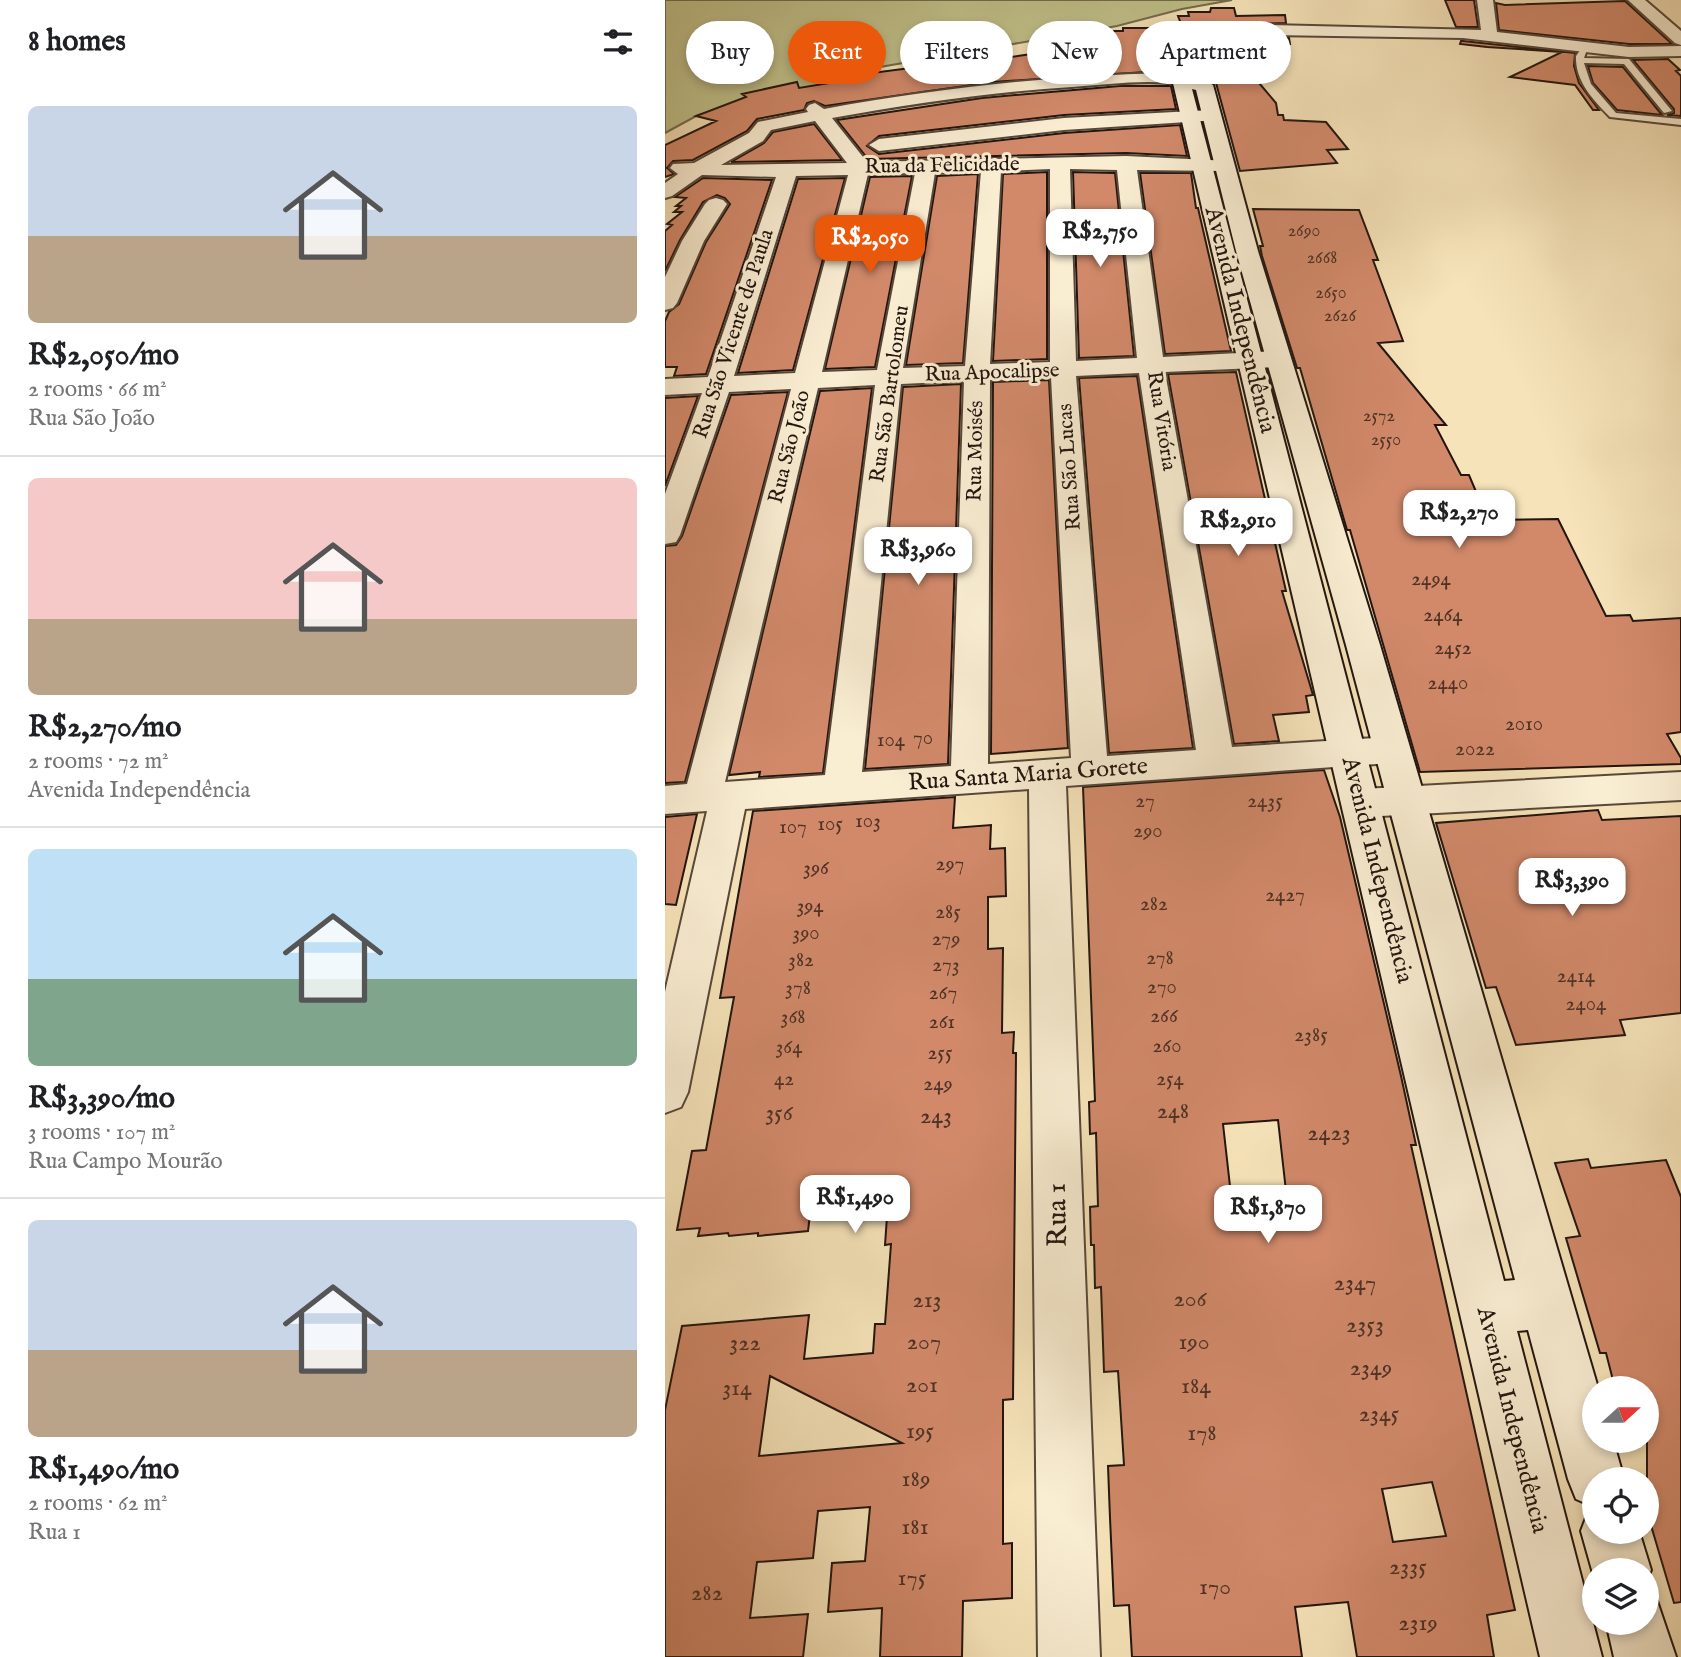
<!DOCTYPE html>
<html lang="en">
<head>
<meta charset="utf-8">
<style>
  body { margin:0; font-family:"IM FELL English",serif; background:#f6f6f6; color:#202124; height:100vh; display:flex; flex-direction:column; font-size:26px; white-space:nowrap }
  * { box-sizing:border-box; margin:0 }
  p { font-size:23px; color:#757577 }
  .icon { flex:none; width:38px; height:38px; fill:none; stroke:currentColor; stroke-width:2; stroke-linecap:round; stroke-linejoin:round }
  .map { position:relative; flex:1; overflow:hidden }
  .side { display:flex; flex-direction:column; background:#fff; width:665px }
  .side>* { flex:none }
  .top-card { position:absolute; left:21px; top:21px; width:665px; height:63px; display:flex; gap:14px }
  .needle { width:46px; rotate:69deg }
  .controls { position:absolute; left:917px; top:1376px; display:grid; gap:14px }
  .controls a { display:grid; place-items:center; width:77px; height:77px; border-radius:50%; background:#fff; box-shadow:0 4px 10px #0003; font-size:35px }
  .price { position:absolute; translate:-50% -60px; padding:0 16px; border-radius:14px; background:#fff; color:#222; font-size:23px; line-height:46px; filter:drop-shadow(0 2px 4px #0008) }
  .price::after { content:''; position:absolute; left:50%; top:42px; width:21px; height:16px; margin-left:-10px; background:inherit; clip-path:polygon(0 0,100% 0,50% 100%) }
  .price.selected { background:#ea580c; color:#fff }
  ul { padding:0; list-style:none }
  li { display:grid; align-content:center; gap:14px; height:371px; padding:0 28px }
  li+li { border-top:2px solid #e0e0e0 }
  li span { display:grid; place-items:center; height:217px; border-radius:10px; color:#555 }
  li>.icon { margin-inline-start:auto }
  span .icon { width:126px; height:126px; fill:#fffc; stroke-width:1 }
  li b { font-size:30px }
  h2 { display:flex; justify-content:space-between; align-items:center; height:84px; padding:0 28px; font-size:30px }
  .pill { padding:0 24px; border-radius:32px; background:#fff; box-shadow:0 4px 10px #0003; font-size:24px; line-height:63px }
  .pill.selected { background:#ea580c; color:#fff }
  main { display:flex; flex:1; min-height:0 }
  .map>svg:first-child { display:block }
  .green { fill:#c1c28c; stroke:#726c4e; stroke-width:2 }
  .building { fill:#d1896a; stroke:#22150f; stroke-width:2; fill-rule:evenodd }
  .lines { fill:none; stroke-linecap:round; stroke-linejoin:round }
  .service-casing { stroke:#57483a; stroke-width:4 }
  .minor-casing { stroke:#57483a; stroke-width:4 }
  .secondary-casing { stroke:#22150f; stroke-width:4 }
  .service { fill:#f9edd2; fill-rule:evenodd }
  .minor { fill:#f9edd2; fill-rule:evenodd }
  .secondary { fill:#f9edd2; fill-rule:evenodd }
  .labels { text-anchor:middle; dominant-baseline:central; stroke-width:6; stroke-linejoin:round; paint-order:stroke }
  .far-number-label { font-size:18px; fill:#4e3226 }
  .far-street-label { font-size:21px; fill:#22150f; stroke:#f9edd2 }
  .number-label { font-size:21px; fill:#4e3226 }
  .street-label { font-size:24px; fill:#22150f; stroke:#f9edd2 }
  .near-number-label { font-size:24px; fill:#4e3226 }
  .near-street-label { font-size:28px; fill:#22150f; stroke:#f9edd2 }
</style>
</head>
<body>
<main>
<section class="side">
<h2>8 homes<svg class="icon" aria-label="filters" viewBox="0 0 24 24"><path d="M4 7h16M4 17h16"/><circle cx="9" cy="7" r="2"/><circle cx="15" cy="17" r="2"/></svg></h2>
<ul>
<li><span style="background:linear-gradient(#c9d6e8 60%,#b9a48a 0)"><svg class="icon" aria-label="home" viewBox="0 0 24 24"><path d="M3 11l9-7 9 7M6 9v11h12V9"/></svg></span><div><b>R$2,050/mo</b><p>2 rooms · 66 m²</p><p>Rua São João</p></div></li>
<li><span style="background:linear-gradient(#f6c9c9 65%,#b9a48a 0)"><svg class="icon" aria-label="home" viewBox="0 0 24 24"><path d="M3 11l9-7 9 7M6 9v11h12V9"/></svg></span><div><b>R$2,270/mo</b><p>2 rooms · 72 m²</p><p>Avenida Independência</p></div></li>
<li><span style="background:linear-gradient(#bfe0f5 60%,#7fa58c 0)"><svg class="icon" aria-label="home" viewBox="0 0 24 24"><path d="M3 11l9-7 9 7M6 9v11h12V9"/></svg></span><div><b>R$3,390/mo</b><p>3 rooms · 107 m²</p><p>Rua Campo Mourão</p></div></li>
<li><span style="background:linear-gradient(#c9d6e8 60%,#b9a48a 0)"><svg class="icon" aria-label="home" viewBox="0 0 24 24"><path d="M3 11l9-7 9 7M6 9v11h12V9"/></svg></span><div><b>R$1,490/mo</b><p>2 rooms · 62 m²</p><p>Rua 1</p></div></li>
</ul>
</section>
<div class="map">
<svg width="1016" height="1657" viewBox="0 0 1016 1657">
  <rect width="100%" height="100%" fill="#f6e3b9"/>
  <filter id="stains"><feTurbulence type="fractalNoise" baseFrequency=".00286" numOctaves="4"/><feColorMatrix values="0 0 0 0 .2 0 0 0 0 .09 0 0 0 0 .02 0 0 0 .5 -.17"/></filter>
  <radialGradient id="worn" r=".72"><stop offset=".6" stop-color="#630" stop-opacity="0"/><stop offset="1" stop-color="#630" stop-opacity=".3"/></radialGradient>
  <path class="green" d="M 0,0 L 567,0 L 517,9 L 452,26 L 215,67 L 137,95 L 33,115 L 0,133 Z"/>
  <path class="building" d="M 780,0 L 809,0 L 813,27 L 791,27 Z
    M 960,1 L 1007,44 L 964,44 L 834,30 L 831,3 L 840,5 Z
    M 546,8 L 569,8 L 571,16 L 620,15 L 621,23 L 517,26 L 513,16 L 524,16 L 523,12 L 545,12 Z
    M 458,28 L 496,28 L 486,38 L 496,71 L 328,82 L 160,106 L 149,101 L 142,103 L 139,110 L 92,119 L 82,131 L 28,160 L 8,161 L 2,168 L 9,174 L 0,177 L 0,145 L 51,121 L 31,116 L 81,97 L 77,94 L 132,82 L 134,88 L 201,77 L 199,74 L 284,63 L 287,66 L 373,53 L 369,49 L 374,48 L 369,43 L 425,39 L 423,36 L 446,34 L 445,31 L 458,31 Z
    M 600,38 L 624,38 L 625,44 L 580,44 L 594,83 L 611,103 L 613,115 L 618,115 L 619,120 L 661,122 L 683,149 L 662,150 L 672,163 L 575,171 L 545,61 L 532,64 L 523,41 Z
    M 796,41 L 798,41 L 910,53 L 909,66 L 914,83 L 934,110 L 928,110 L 910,85 L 845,77 L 897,52 L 822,47 L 795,44 Z
    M 1003,59 L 1015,70 L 1011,71 L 1016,76 L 1016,116 L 1002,115 L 1009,113 L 1009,109 L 968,60 Z
    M 923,66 L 958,67 L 997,115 L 952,110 L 928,83 Z
    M 455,86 L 506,86 L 511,109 L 399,115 L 214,136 L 202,146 L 214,154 L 399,133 L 515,125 L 522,156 L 461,153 L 203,159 L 172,120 L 317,98 Z
    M 149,124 L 177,160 L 66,162 L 99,143 L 108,132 Z
    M 382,172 L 382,359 L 328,361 L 338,174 Z
    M 408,172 L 450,173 L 469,356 L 414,358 Z
    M 475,173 L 526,173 L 531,208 L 533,208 L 566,351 L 500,354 Z
    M 313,174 L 298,363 L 241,365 L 272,176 Z
    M 247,176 L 210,367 L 160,369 L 205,177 Z
    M 38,178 L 107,180 L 41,374 L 9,376 L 12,367 L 0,367 L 0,321 L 4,312 L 14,304 L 41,242 L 65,204 L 60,198 L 52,195 L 38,202 L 15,240 L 0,271 L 0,231 L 7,225 L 2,224 L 17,212 L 9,212 L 16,206 L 11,206 L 21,198 L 10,197 Z
    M 180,178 L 128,370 L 73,373 L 133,179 Z
    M 588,209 L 694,210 L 713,260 L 708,260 L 738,341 L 713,343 L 781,425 L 770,425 L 796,475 L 804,475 L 823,520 L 893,519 L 941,616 L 965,615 L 968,621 L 1016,618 L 1016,732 L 1002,734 L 1016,758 L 1016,764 L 755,772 L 685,530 L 682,530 L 635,368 L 632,368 L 597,256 L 595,246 L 598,246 Z
    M 571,372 L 621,591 L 617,591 L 648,695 L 641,696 L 644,712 L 608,715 L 614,741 L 569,744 L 503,374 Z
    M 472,376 L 528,748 L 444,753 L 414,378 Z
    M 384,380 L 403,748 L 326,754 L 328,382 Z
    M 296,384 L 283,764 L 200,769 L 238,387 Z
    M 207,388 L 158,773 L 94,777 L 95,772 L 64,775 L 155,391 Z
    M 123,392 L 20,782 L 0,783 L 0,546 L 11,545 L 17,536 L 66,395 Z
    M 33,396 L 0,486 L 0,398 Z
    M 659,770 L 675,817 L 736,1076 L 751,1145 L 746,1145 L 850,1610 L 822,1615 L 829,1657 L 692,1657 L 683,1602 L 630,1607 L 637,1657 L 467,1657 L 464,1605 L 449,1606 L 445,1518 L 443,1466 L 459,1465 L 453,1371 L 439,1372 L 436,1287 L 430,1288 L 429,1245 L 426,1245 L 425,1207 L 433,1206 L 431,1133 L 425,1134 L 424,1102 L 430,1101 L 418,787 ZM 613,1120 L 621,1191 L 566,1195 L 558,1124 ZM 767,1482 L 781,1536 L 728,1542 L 717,1489 Z
    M 290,797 L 288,828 L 326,825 L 325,849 L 340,848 L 341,896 L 323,897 L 323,949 L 338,948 L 337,1033 L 349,1032 L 348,1053 L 351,1053 L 348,1399 L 338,1400 L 338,1544 L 347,1543 L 347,1598 L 298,1601 L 297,1657 L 215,1657 L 217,1608 L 163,1612 L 167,1563 L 200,1561 L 205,1507 L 153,1511 L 148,1558 L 92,1562 L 85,1618 L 143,1614 L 138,1657 L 0,1657 L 0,1410 L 17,1326 L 144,1315 L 139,1359 L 208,1353 L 210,1324 L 220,1324 L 226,1244 L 220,1245 L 223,1202 L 146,1207 L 143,1231 L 93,1236 L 93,1233 L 64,1236 L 63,1233 L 33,1236 L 35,1228 L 12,1230 L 27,1151 L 41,1150 L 50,1101 L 69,997 L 55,998 L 88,811 ZM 105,1376 L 136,1392 L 237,1443 L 94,1456 Z
    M 933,810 L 937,820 L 1016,816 L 1016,1013 L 955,1020 L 960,1035 L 851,1045 L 831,987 L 821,988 L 771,823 Z
    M 32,814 L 11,905 L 0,904 L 0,817 Z
    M 923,1159 L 926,1168 L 1001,1160 L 1016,1197 L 1016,1602 L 1009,1603 L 982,1512 L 982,1388 L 950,1388 L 941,1353 L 935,1353 L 901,1238 L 915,1236 L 890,1163 Z"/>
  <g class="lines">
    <defs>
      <path id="service" d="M 919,45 L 923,47 L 919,58 L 964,59 L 1007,111 L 999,113 L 959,64 L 919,63 L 926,84 L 951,113 L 1016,119 L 1016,125 L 945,117 C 928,100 910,81 911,56 Z"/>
      <path id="minor" d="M 812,0 L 828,0 L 832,32 L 964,47 L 1016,46 L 1016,56 L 964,57 L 798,38 L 600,35 L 506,39 L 518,76 L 526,83 L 523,87 C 514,89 511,84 503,83 C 473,80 437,85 407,87 C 326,92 246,104 167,118 L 202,162 L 461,156 L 565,161 L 568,165 L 565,169 L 558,171 L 472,170 L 498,357 L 613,351 L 622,354 L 626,359 L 622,364 L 613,367 L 500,372 L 567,747 L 726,737 L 739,741 L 744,750 L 739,759 L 726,763 L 401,786 L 435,1657 L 373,1657 L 364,789 L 80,809 L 23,1092 L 16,1107 L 0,1113 L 0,992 L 42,811 L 0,814 L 0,786 L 22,784 L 126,389 L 64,392 L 15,535 L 11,542 L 0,544 L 0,494 L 37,393 L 0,395 L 0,379 L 43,377 L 111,177 L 37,175 L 7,196 L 0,198 L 0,183 L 13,174 L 5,168 L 8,164 L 29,163 L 84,133 L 93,122 L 143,112 L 141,109 L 144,105 L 150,103 L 159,109 C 272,88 385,76 500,73 L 489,37 L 494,31 L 500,29 L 600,25 L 816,30 ZM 150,121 L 182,163 L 56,165 L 98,141 L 106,130 ZM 385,169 L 385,362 L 325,364 L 336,171 ZM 405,169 L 452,170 L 472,358 L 411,361 ZM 316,171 L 300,366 L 238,368 L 270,173 ZM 250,173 L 212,370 L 157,372 L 203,174 ZM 183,175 L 130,373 L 69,376 L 131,176 ZM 474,373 L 531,750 L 442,756 L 411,376 ZM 386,377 L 406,758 L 323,764 L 325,380 ZM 299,381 L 286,766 L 197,772 L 236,384 ZM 210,385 L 160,775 L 60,782 L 153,388 Z
        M 963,0 L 980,0 L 1016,31 L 1016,45 L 1010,43 Z
        M 546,110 L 553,112 L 555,116 L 553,120 L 399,130 L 214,151 L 204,145 L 214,139 L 399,118 Z
        M 51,198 L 58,200 L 62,204 L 39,241 L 12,303 L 8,308 L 0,310 L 0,277 L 17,241 L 40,204 L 44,200 Z
        M 1016,772 L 1016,800 L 697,817 L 684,813 L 678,803 L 684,793 L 697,789 Z"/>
      <path id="secondary" d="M 517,78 L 539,80 L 548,85 L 593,251 L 715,645 L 933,1388 L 929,1388 L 929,1440 L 948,1440 L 959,1479 L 929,1479 L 929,1507 L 911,1499 L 903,1479 L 863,1330 L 852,1331 L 937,1657 L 875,1657 L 508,83 ZM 527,89 L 531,90 L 571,251 L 681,645 L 850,1280 L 839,1281 Z
        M 929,1508 L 929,1531 L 974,1531 L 986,1570 L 982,1579 L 982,1570 L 929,1570 L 929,1577 L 916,1531 L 924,1510 Z
        M 982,1596 L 992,1601 L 1011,1657 L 949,1657 L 941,1622 L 982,1622 Z"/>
    </defs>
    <use href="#service" class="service-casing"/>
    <use href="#minor" class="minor-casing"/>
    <use href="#secondary" class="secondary-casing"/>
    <use href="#service" class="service"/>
    <use href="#minor" class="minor"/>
    <use href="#secondary" class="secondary"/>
  </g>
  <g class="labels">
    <g class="far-number-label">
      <text x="639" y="231">2690</text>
      <text x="657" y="258">2668</text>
      <text x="666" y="293">2650</text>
      <text x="675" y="316">2626</text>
      <text x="714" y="416">2572</text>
      <text x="721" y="440">2550</text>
    </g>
    <g class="far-street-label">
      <text transform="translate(277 166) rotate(-1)">Rua da Felicidade</text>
      <text transform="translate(69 334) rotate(-72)">Rua São Vicente de Paula</text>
      <text transform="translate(327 373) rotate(-2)">Rua Apocalipse</text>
      <text transform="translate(225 394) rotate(-82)">Rua São Bartolomeu</text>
      <text transform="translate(496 421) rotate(81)">Rua Vitória</text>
      <text transform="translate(125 447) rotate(-76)">Rua São João</text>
      <text transform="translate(311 451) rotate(-89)">Rua Moisés</text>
      <text transform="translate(405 467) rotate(-94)">Rua São Lucas</text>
    </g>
    <g class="number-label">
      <text x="766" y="579">2494</text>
      <text x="778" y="615">2464</text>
      <text x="788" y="648">2452</text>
      <text x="783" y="683">2440</text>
      <text x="859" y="724">2010</text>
      <text x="258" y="738">70</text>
      <text x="226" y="740">104</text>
      <text x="810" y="749">2022</text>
      <text x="480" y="801">27</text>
      <text x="600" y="801">2435</text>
      <text x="203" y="821">103</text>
      <text x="165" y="824">105</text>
      <text x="128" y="827">107</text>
      <text x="483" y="831">290</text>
      <text x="285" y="864">297</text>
      <text x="151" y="868">396</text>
      <text x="620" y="895">2427</text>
      <text x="489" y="904">282</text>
      <text x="145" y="906">394</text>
      <text x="283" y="912">285</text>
      <text x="141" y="933">390</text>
      <text x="281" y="939">279</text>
      <text x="495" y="958">278</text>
      <text x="136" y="960">382</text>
      <text x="281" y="965">273</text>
      <text x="911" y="976">2414</text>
      <text x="497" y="987">270</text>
      <text x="133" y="988">378</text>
      <text x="278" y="993">267</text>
      <text x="921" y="1004">2404</text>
      <text x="499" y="1016">266</text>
      <text x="128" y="1017">368</text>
      <text x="277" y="1022">261</text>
      <text x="646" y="1035">2385</text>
      <text x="502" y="1046">260</text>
      <text x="124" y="1047">364</text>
      <text x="275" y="1053">255</text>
      <text x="119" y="1079">42</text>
      <text x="505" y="1079">254</text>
      <text x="273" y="1084">249</text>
    </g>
    <g class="street-label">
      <text transform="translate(575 320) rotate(76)">Avenida Independência</text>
      <text transform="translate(363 775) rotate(-4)">Rua Santa Maria Gorete</text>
      <text transform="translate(712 870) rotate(76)">Avenida Independência</text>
      <text transform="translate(847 1420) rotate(76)">Avenida Independência</text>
    </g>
    <g class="near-number-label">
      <text x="508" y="1111">248</text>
      <text x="114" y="1113">356</text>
      <text x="271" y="1116">243</text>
      <text x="664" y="1133">2423</text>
      <text x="690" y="1283">2347</text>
      <text x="525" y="1299">206</text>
      <text x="262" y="1300">213</text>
      <text x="700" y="1325">2353</text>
      <text x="259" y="1342">207</text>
      <text x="529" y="1342">190</text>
      <text x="80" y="1343">322</text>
      <text x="706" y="1368">2349</text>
      <text x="257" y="1385">201</text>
      <text x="531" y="1386">184</text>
      <text x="72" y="1388">314</text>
      <text x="714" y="1414">2345</text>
      <text x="255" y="1431">195</text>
      <text x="537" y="1433">178</text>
      <text x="251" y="1479">189</text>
      <text x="250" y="1527">181</text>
      <text x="743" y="1567">2335</text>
      <text x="247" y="1578">175</text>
      <text x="550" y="1587">170</text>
      <text x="42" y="1593">282</text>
      <text x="753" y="1623">2319</text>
    </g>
    <g class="near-street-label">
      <text transform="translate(393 1215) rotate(-91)">Rua 1</text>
    </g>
  </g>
  <rect width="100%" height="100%" filter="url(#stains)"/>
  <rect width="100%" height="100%" fill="url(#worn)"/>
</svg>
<div class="controls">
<a><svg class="needle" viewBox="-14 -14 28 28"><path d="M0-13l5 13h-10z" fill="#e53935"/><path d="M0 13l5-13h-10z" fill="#757577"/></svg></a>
<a><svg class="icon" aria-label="locate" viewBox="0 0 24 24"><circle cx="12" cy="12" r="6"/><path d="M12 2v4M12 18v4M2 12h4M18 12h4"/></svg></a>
<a><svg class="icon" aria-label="layers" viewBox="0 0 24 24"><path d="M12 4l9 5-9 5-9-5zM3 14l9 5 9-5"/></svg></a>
</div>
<b class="price" style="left:435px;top:269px">R$2,750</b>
<b class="price selected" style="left:205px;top:275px">R$2,050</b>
<b class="price" style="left:794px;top:550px">R$2,270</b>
<b class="price" style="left:573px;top:558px">R$2,910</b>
<b class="price" style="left:253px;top:587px">R$3,960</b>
<b class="price" style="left:907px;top:918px">R$3,390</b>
<b class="price" style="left:190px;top:1235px">R$1,490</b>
<b class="price" style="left:603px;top:1245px">R$1,870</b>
<div class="top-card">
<a class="pill">Buy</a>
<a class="pill selected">Rent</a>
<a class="pill">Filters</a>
<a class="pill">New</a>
<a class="pill">Apartment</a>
</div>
</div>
</main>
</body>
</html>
